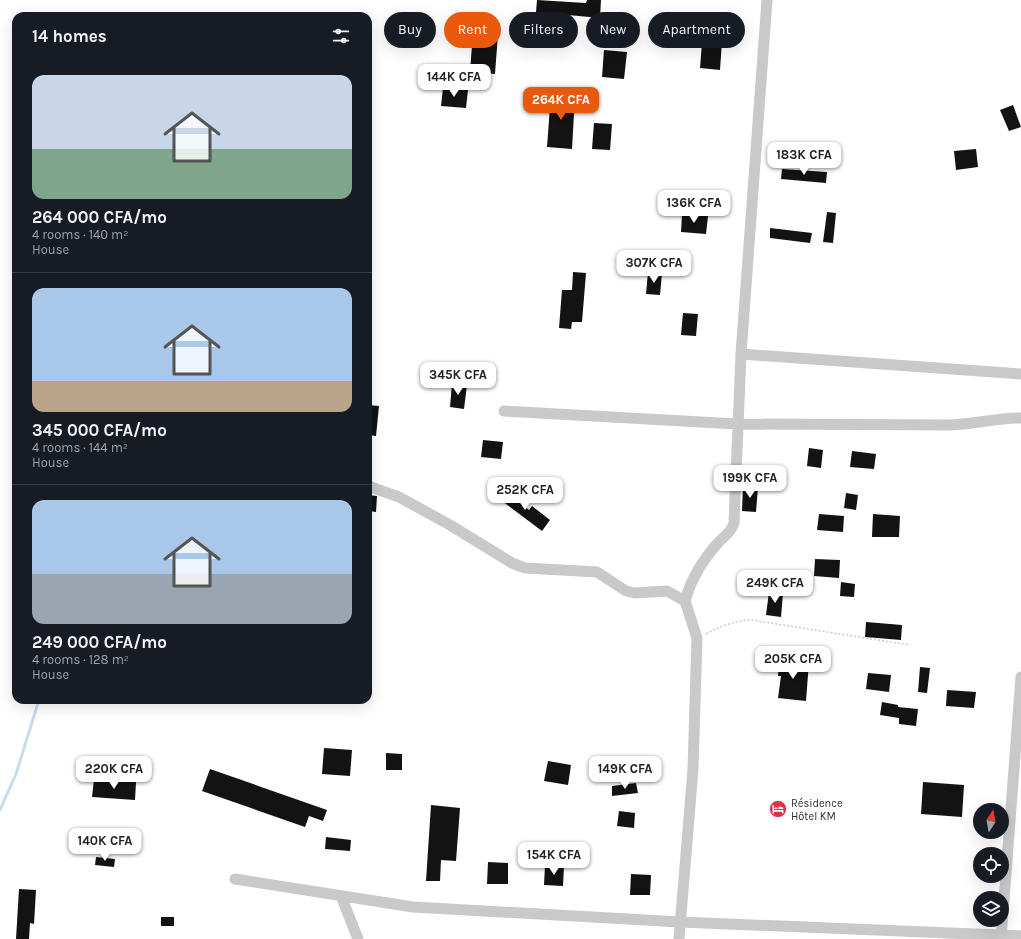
<!DOCTYPE html>
<html lang="en">
<head>
<meta charset="utf-8">
<style>
  body { margin:0; font-family:Karla,sans-serif; background:#20242c; color:#f1f3f6; height:100vh; display:flex; flex-direction:column; font-size:15px; white-space:nowrap }
  * { box-sizing:border-box; margin:0 }
  p { font-size:13px; color:#9ea1a6 }
  .icon { flex:none; width:22px; height:22px; fill:none; stroke:currentColor; stroke-width:2; stroke-linecap:round; stroke-linejoin:round }
  .map { position:relative; flex:1; overflow:hidden }
  .side { position:absolute; left:12px; top:12px; width:360px; height:692px; display:flex; flex-direction:column; background:#171b24; border-radius:12px; box-shadow:0 4px 16px #0002 }
  .side>* { flex:none }
  .guide { position:absolute; left:384px; top:12px; width:380px; height:36px; display:flex; gap:8px }
  .needle { width:26px; rotate:11deg }
  .controls { position:absolute; left:973px; top:803px; display:grid; gap:8px }
  .controls a { display:grid; place-items:center; width:36px; height:36px; border-radius:50%; background:#171b24; box-shadow:0 4px 16px #0002; font-size:20px }
  .price { position:absolute; translate:-50% -34px; padding:0 9px; border-radius:8px; background:#fff; color:#222; font-size:13px; line-height:26px; filter:drop-shadow(0 1px 2px #0008) }
  .price::after { content:''; position:absolute; left:50%; top:24px; width:12px; height:9px; margin-left:-6px; background:inherit; clip-path:polygon(0 0,100% 0,50% 100%) }
  .price.active { background:#ea580c; color:#fff }
  ul { padding:0; list-style:none }
  li { display:grid; align-content:center; gap:8px; height:212px; padding:0 20px }
  li+li { border-top:1px solid #363941 }
  li span { display:grid; place-items:center; height:124px; border-radius:12px; color:#555 }
  li>.icon { margin-inline-start:auto }
  span .icon { width:72px; height:72px; fill:#fffc; stroke-width:1 }
  li b { font-size:17px }
  h2 { display:flex; justify-content:space-between; align-items:center; height:48px; padding:0 20px; font-size:17px }
  .chip { padding:0 14px; border-radius:18px; background:#171b24; box-shadow:0 4px 16px #0002; font-size:14px; line-height:36px }
  .chip.active { background:#ea580c; color:#fff }
  .map>svg:first-child { display:block }
  .lines { fill:none; stroke-linecap:round; stroke-linejoin:round }
  .stream { stroke:#c5deea; stroke-width:3 }
  .building { fill:#131313 }
  .path { stroke:#c9c9c9; stroke-width:1.5; stroke-dasharray:2 2; stroke-linecap:butt }
  .minor { stroke:#c9c9c9; stroke-width:11 }
  .labels { text-anchor:middle; dominant-baseline:central; stroke-width:4; stroke-linejoin:round; paint-order:stroke }
  .poi-label { font-size:11px; fill:#2c2c2c; stroke:#fff; text-anchor:start }
</style>
</head>
<body>
<div class="map">
<svg width="1021" height="939" viewBox="0 0 1021 939">
  <rect width="100%" height="100%" fill="#fff"/>
  <g class="lines">
    <path class="stream" d="M 0,810 L 16,774 L 38,703 L 42,700"/>
  </g>
  <path class="building" d="M 537,0 L 586,3 L 587,0 L 601,0 L 600,18 L 536,12 Z
    M 684,18 L 720,21 L 718,41 L 722,41 L 720,70 L 700,68 L 703,30 L 683,29 Z
    M 473,31 L 498,34 L 495,74 L 470,72 Z
    M 604,50 L 627,52 L 624,79 L 602,77 Z
    M 443,88 L 468,90 L 466,108 L 441,106 Z
    M 551,93 L 575,96 L 572,149 L 547,147 Z
    M 1013,105 L 1021,127 L 1009,131 L 1000,110 Z
    M 594,123 L 612,124 L 610,150 L 592,149 Z
    M 976,149 L 978,167 L 956,170 L 954,151 Z
    M 782,169 L 827,172 L 826,183 L 781,179 Z
    M 827,212 L 836,213 L 833,243 L 823,242 Z
    M 682,214 L 708,216 L 706,234 L 681,232 Z
    M 770,228 L 812,233 L 810,243 L 770,238 Z
    M 573,272 L 586,273 L 582,322 L 572,322 L 571,329 L 559,328 L 562,290 L 572,290 Z
    M 648,272 L 662,273 L 660,295 L 646,294 Z
    M 683,313 L 698,314 L 696,336 L 681,335 Z
    M 452,383 L 467,385 L 464,409 L 450,407 Z
    M 368,405 L 379,406 L 376,436 L 368,435 Z
    M 483,440 L 503,442 L 501,459 L 481,457 Z
    M 809,448 L 823,450 L 821,468 L 807,466 Z
    M 852,451 L 876,454 L 874,469 L 850,467 Z
    M 743,485 L 758,487 L 756,512 L 742,511 Z
    M 504,490 L 529,510 L 532,506 L 550,520 L 542,531 L 498,498 Z
    M 846,493 L 858,495 L 856,510 L 844,508 Z
    M 368,495 L 377,496 L 376,512 L 368,511 Z
    M 819,514 L 844,516 L 843,532 L 817,530 Z
    M 873,514 L 900,516 L 899,537 L 872,537 Z
    M 815,559 L 840,560 L 839,578 L 814,576 Z
    M 841,582 L 855,584 L 854,597 L 840,596 Z
    M 769,592 L 783,593 L 781,617 L 766,615 Z
    M 866,622 L 902,625 L 901,640 L 865,637 Z
    M 779,659 L 809,662 L 806,701 L 778,698 L 781,676 L 778,676 Z
    M 920,667 L 930,668 L 927,693 L 918,692 Z
    M 868,673 L 891,675 L 889,692 L 866,689 Z
    M 947,690 L 976,692 L 974,708 L 946,706 Z
    M 882,702 L 898,705 L 898,707 L 918,709 L 916,726 L 899,724 L 899,718 L 880,715 Z
    M 324,748 L 352,750 L 350,776 L 322,774 Z
    M 386,753 L 402,754 L 402,770 L 386,770 Z
    M 548,761 L 571,765 L 568,785 L 544,781 Z
    M 210,769 L 327,810 L 323,821 L 309,816 L 305,827 L 202,791 Z
    M 94,779 L 136,782 L 135,800 L 92,797 Z
    M 923,782 L 964,785 L 962,817 L 921,814 Z
    M 636,783 L 638,793 L 612,796 L 612,786 Z
    M 431,805 L 460,808 L 456,861 L 441,860 L 440,881 L 426,881 Z
    M 619,811 L 635,813 L 634,828 L 617,826 Z
    M 326,837 L 351,840 L 350,851 L 325,849 Z
    M 96,857 L 115,859 L 114,867 L 95,865 Z
    M 488,862 L 508,863 L 508,884 L 487,884 Z
    M 545,865 L 564,866 L 563,886 L 544,885 Z
    M 631,874 L 651,875 L 650,895 L 630,895 Z
    M 19,889 L 36,890 L 34,924 L 30,923 L 29,939 L 16,939 Z
    M 161,917 L 174,917 L 174,926 L 161,926 Z"/>
  <g class="lines">
    <path class="path" d="M 706,634 C 721,626 734,621 751,620 L 910,645"/>
    <path class="minor" d="M 741,354 L 1021,374
      M 504,411 L 737,424 L 951,425 C 975,424 997,418 1021,418
      M 368,486 L 399,497 L 450,525 L 512,563 L 525,568 L 597,572 L 626,591 L 635,593 L 667,591 L 685,601 L 697,638 L 693,769 L 679,939
      M 685,601 C 691,579 702,561 717,544 C 723,537 731,533 734,523 L 741,354 L 767,0
      M 235,879 L 413,907 L 680,922 L 1021,936
      M 341,896 L 358,939
      M 1001,939 L 1021,677"/>
  </g>
  <defs>
    <symbol id="hotel-disc" viewBox="-11 -11 22 22"><circle r="9.5" fill="#e1304b" stroke="#fff"/><path d="M-6-4.5h1.5V1H6V5H4.5V3h-9V5H-6ZM-4 0a1.8 1.8 0 1 1 3.6 0ZM.5 0V-2.5h3Q6-2.5 6 0Z" fill="#fff"/></symbol>
  </defs>
  <g fill-rule="evenodd">
    <use href="#hotel-disc" x="768" y="799" width="20" height="20"/>
  </g>
  <g class="labels">
    <g class="poi-label">
      <text x="791" y="803">Résidence<tspan x="791" dy="13">Hôtel KM</tspan></text>
    </g>
  </g>
</svg>
<div class="controls">
<a><svg class="needle" viewBox="-14 -14 28 28"><path d="M0-13l5 13h-10z" fill="#e53935"/><path d="M0 13l5-13h-10z" fill="#9ea1a6"/></svg></a>
<a><svg class="icon" aria-label="locate" viewBox="0 0 24 24"><circle cx="12" cy="12" r="6"/><path d="M12 2v4M12 18v4M2 12h4M18 12h4"/></svg></a>
<a><svg class="icon" aria-label="layers" viewBox="0 0 24 24"><path d="M12 4l9 5-9 5-9-5zM3 14l9 5 9-5"/></svg></a>
</div>
<b class="price" style="left:454px;top:98px">144K CFA</b>
<b class="price active" style="left:561px;top:121px">264K CFA</b>
<b class="price" style="left:804px;top:176px">183K CFA</b>
<b class="price" style="left:694px;top:224px">136K CFA</b>
<b class="price" style="left:654px;top:284px">307K CFA</b>
<b class="price" style="left:458px;top:396px">345K CFA</b>
<b class="price" style="left:750px;top:499px">199K CFA</b>
<b class="price" style="left:525px;top:511px">252K CFA</b>
<b class="price" style="left:775px;top:604px">249K CFA</b>
<b class="price" style="left:793px;top:680px">205K CFA</b>
<b class="price" style="left:114px;top:790px">220K CFA</b>
<b class="price" style="left:625px;top:790px">149K CFA</b>
<b class="price" style="left:105px;top:862px">140K CFA</b>
<b class="price" style="left:554px;top:876px">154K CFA</b>
<div class="guide">
<a class="chip">Buy</a>
<a class="chip active">Rent</a>
<a class="chip">Filters</a>
<a class="chip">New</a>
<a class="chip">Apartment</a>
</div>
<section class="side">
<h2>14 homes<svg class="icon" aria-label="filters" viewBox="0 0 24 24"><path d="M4 7h16M4 17h16"/><circle cx="9" cy="7" r="2"/><circle cx="15" cy="17" r="2"/></svg></h2>
<ul>
<li><span style="background:linear-gradient(#c9d6e8 60%,#7fa58c 0)"><svg class="icon" aria-label="home" viewBox="0 0 24 24"><path d="M3 11l9-7 9 7M6 9v11h12V9"/></svg></span><div><b>264 000 CFA/mo</b><p>4 rooms · 140 m²</p><p>House</p></div></li>
<li><span style="background:linear-gradient(#a9c7e8 75%,#b9a48a 0)"><svg class="icon" aria-label="home" viewBox="0 0 24 24"><path d="M3 11l9-7 9 7M6 9v11h12V9"/></svg></span><div><b>345 000 CFA/mo</b><p>4 rooms · 144 m²</p><p>House</p></div></li>
<li><span style="background:linear-gradient(#a9c7e8 60%,#9aa5b1 0)"><svg class="icon" aria-label="home" viewBox="0 0 24 24"><path d="M3 11l9-7 9 7M6 9v11h12V9"/></svg></span><div><b>249 000 CFA/mo</b><p>4 rooms · 128 m²</p><p>House</p></div></li>
</ul>
</section>
</div>
</body>
</html>
